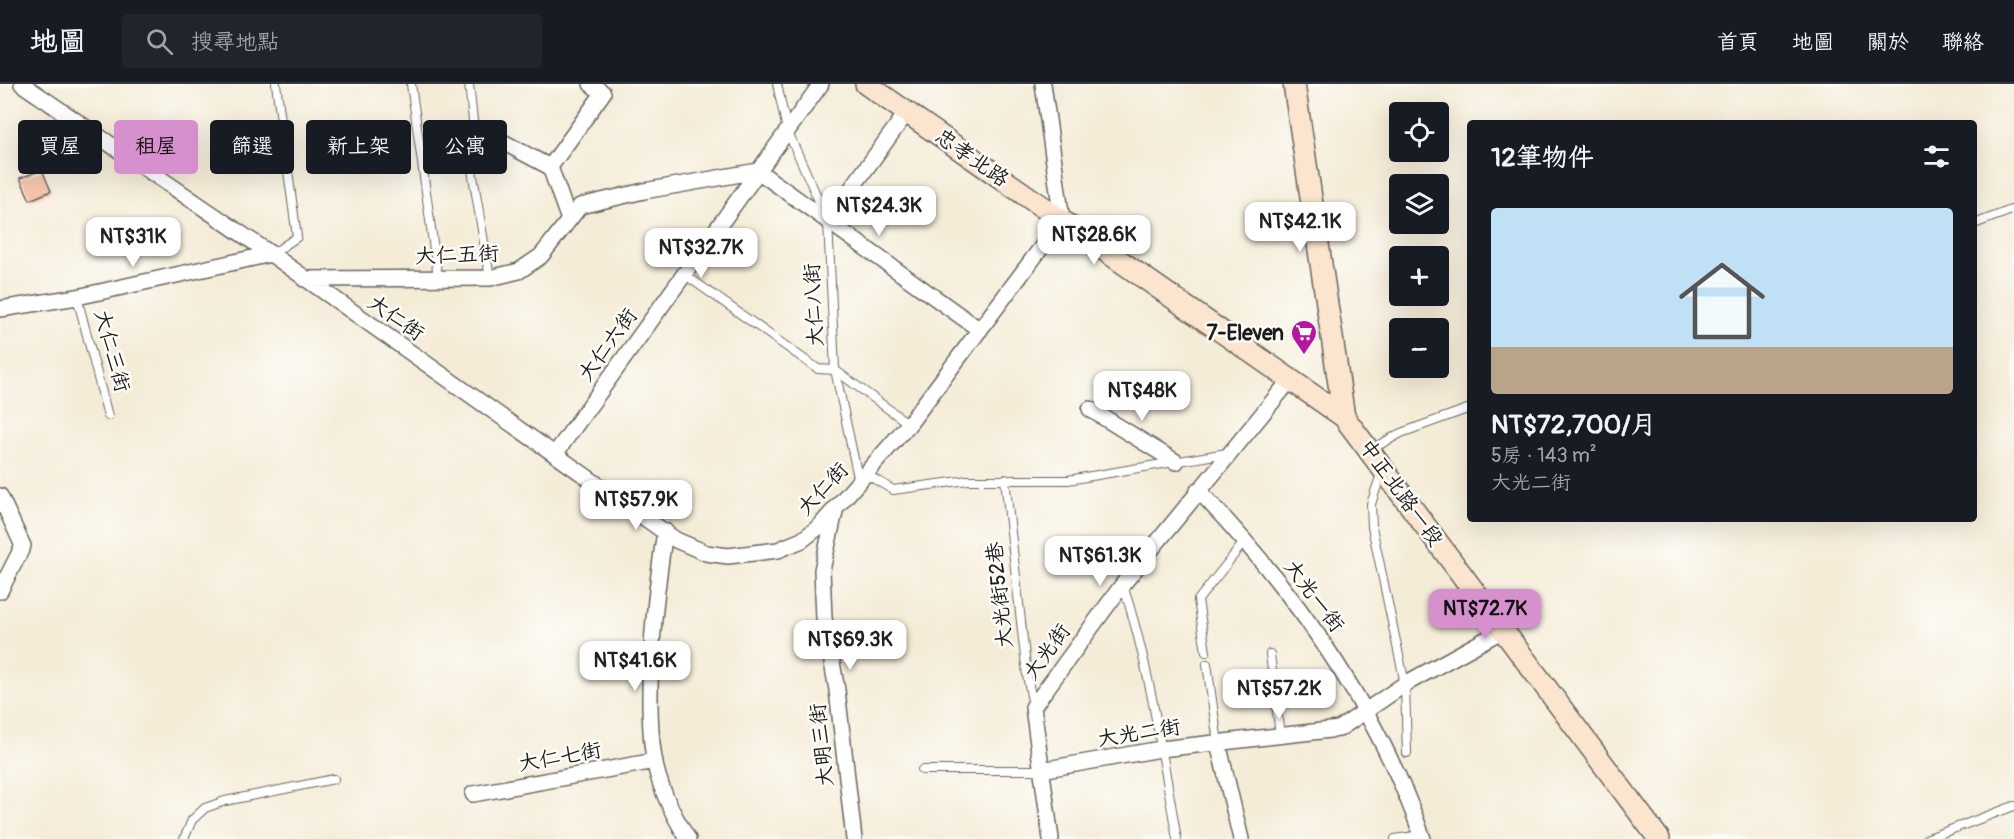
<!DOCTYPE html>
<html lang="zh-TW">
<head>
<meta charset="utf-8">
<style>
  body { margin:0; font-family:Pangolin,"LXGW WenKai TC",sans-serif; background:#20242c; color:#f1f3f6; height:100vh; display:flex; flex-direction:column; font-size:22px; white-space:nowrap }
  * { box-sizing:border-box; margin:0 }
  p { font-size:20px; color:#9ea1a6 }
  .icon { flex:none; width:33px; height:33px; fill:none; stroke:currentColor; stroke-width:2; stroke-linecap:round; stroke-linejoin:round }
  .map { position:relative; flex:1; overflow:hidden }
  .side { position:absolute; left:1467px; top:36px; width:510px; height:402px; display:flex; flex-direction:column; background:#171b24; border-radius:6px; box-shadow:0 6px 24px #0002 }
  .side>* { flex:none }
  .hud { position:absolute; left:18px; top:36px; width:570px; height:54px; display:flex; gap:12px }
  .controls { position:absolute; left:1389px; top:18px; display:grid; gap:12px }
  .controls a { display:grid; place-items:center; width:60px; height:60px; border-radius:6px; background:#171b24; box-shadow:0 6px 24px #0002; font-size:30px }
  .price { position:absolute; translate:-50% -51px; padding:0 14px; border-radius:12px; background:#fff; color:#222; font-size:20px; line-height:39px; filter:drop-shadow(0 2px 3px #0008) }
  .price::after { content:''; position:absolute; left:50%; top:36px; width:18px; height:14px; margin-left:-9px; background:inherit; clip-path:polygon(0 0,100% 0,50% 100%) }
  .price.on { background:#d690ce; color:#111 }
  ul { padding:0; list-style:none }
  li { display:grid; align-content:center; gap:12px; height:318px; padding:0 24px }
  li span { display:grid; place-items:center; height:186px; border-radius:6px; color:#555 }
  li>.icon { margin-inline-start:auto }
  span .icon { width:108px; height:108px; fill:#fffc; stroke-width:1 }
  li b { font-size:26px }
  h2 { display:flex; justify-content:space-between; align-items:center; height:72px; padding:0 24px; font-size:26px }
  .chip { padding:0 21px; border-radius:6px; background:#171b24; box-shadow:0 6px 24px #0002; font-size:21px; line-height:54px }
  .chip.on { background:#d690ce; color:#111 }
  header { display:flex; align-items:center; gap:36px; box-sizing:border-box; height:84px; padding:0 30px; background:#171b24; border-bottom:2px solid #363941 }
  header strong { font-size:28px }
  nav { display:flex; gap:33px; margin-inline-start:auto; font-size:21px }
  .search { width:420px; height:54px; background:#20242c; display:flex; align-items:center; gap:15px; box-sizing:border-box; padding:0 21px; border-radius:6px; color:#9ea1a6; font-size:22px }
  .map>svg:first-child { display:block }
  .building { fill:#f3a67f }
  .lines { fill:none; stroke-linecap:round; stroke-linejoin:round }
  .lane-casing { stroke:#68655e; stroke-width:10 }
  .street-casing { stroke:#68655e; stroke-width:18 }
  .secondary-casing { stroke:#68655e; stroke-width:24 }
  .lane { stroke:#fff; stroke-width:8 }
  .street { stroke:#fff; stroke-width:15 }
  .secondary { stroke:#fce5cf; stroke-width:21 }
  .labels { text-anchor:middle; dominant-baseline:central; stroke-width:5; stroke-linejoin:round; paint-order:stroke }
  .street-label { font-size:21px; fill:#1c1c1c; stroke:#fdfcf7 }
  .poi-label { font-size:21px; font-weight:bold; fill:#1c1c1c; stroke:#fdfcf7; text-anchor:end }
</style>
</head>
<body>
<header>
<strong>地圖</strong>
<div class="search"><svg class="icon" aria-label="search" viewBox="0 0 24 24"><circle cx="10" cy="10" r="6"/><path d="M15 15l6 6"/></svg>搜尋地點</div>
<nav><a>首頁</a><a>地圖</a><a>關於</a><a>聯絡</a></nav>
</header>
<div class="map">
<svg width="2014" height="755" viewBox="0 0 2014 755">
  <rect width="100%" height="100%" fill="#fdfcf7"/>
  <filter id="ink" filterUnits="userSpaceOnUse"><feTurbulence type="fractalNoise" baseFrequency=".0167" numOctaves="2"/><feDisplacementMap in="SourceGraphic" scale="12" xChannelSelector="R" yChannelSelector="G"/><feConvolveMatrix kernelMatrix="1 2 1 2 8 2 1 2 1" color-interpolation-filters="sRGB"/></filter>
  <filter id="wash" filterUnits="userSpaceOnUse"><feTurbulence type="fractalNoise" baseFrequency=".008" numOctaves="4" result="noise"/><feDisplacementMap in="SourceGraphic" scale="24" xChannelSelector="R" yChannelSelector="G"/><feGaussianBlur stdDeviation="1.35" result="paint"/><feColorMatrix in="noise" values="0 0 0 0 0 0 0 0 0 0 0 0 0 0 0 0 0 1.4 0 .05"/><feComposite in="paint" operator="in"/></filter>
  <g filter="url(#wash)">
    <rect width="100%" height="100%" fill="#f5ecd8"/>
    <g id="blocks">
      <path class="building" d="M 42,86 L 51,107 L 30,116 L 20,94 Z"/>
    </g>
  </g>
  <g filter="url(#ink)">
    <use href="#blocks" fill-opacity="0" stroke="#68655e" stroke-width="1.5"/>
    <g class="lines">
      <defs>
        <path id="lane" d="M 411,0 L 438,194
          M 469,0 L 474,46 L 468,62 L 490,194
          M 777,0 L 787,46 L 828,137 L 835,286 L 859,398
          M 1974,140 L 2014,125
          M 272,170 L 297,153 L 276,0
          M 684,190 L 818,285 L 835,286 L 909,340
          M 77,213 L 108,332
          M 1370,366 L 1401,349 L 1470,324
          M 1382,387 L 1371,420 L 1372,443 L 1405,600 L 1407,669
          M 866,390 L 893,406 L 968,396 L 1068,396 L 1227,369
          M 1005,395 L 1027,591 L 1033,622
          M 1123,501 C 1150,583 1162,670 1177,755
          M 1206,568 L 1198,516 L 1245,457
          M 1270,570 L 1280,652
          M 1207,580 L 1218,659
          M 922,686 L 1041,686
          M 184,755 L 192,736 L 205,724 L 225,717 L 334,695
          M 1395,755 L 1421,751
          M 1926,755 L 2014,722"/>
        <path id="street" d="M 22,0 L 271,170 L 676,456 L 706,469 L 728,472 L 778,466 L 802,456 L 820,442 L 909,340 L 1062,136 L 1043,0
          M 474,46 L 486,49 L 550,83 L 569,136
          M 550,83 L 603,9 L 591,0
          M 828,137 L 907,28
          M 304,195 L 490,194 L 519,187 L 541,172 L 580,122 L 644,107 L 758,87 L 980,246
          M 0,225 L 77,213 L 271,170
          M 1090,325 L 1176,378
          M 555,370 L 821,0
          M 1198,406 C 1294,506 1377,622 1423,755
          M 0,412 L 23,462 L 0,507
          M 836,423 L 822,486 L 824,534 L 837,606 L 854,755
          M 665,447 C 655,513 644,610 654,675 C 659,704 673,731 688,755
          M 1218,659 L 1241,755
          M 1041,686 L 1161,665 L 1339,645 L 1405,600 L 1503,546
          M 473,710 L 655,677
          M 1051,755 L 1033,623 L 1123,500 L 1291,295"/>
        <path id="secondary" d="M 866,0 L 1344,333
          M 1294,0 L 1344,333 L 1659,755"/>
      </defs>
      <use href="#lane" class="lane-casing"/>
      <use href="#street" class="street-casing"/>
      <use href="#secondary" class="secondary-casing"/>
      <use href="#lane" class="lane"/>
      <use href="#street" class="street"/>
      <use href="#secondary" class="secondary"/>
    </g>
  </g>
  <defs>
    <symbol id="supermarket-pin" viewBox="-11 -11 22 30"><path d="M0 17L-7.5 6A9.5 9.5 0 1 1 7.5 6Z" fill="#b5179e" stroke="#fdfcf7"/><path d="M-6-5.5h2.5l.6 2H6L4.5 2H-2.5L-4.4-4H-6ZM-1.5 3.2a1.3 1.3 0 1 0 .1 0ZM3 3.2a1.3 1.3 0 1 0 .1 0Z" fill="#fff"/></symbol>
  </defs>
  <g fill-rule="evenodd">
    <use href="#supermarket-pin" x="1289" y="234" width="30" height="40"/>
  </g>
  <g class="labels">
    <g class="street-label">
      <text transform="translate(972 74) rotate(35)">忠孝北路</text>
      <text transform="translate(457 171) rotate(-2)">大仁五街</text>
      <text transform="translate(814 221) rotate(-93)">大仁八街</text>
      <text transform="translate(396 234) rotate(35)">大仁街</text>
      <text transform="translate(608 261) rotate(-54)">大仁六街</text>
      <text transform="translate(112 267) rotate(75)">大仁三街</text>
      <text transform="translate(823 405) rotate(-47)">大仁街</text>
      <text transform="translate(1401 409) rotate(54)">中正北路一段</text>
      <text transform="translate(1000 511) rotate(-96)">大光街52巷</text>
      <text transform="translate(1314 512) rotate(53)">大光一街</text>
      <text transform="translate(1047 568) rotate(-54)">大光街</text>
      <text transform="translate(1139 649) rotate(-9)">大光二街</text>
      <text transform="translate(822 661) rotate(-96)">大明三街</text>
      <text transform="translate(560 673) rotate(-10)">大仁七街</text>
    </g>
    <g class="poi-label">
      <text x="1284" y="249">7-Eleven</text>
    </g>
  </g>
</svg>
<div class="controls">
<a><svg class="icon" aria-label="locate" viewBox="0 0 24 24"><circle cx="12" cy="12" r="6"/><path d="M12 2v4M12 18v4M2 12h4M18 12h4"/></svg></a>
<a><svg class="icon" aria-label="layers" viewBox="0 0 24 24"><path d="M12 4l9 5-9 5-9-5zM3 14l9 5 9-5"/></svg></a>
<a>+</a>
<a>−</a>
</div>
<b class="price" style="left:879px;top:153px">NT$24.3K</b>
<b class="price" style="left:1300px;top:169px">NT$42.1K</b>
<b class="price" style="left:1094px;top:182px">NT$28.6K</b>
<b class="price" style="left:133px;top:184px">NT$31K</b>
<b class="price" style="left:701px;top:195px">NT$32.7K</b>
<b class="price" style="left:1142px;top:338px">NT$48K</b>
<b class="price" style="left:636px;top:447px">NT$57.9K</b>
<b class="price" style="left:1100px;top:503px">NT$61.3K</b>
<b class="price on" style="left:1485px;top:556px">NT$72.7K</b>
<b class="price" style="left:850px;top:587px">NT$69.3K</b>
<b class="price" style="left:635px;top:608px">NT$41.6K</b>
<b class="price" style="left:1279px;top:636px">NT$57.2K</b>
<div class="hud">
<a class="chip">買屋</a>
<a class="chip on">租屋</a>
<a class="chip">篩選</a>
<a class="chip">新上架</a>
<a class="chip">公寓</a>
</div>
<section class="side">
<h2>12筆物件<svg class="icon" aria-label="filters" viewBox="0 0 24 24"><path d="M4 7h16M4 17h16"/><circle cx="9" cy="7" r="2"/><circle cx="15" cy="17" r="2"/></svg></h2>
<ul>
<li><span style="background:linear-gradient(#bfe0f5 75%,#b9a48a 0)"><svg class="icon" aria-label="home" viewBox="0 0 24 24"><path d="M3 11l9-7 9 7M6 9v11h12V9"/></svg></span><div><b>NT$72,700/月</b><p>5房 · 143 m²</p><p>大光二街</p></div></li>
</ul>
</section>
</div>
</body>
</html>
